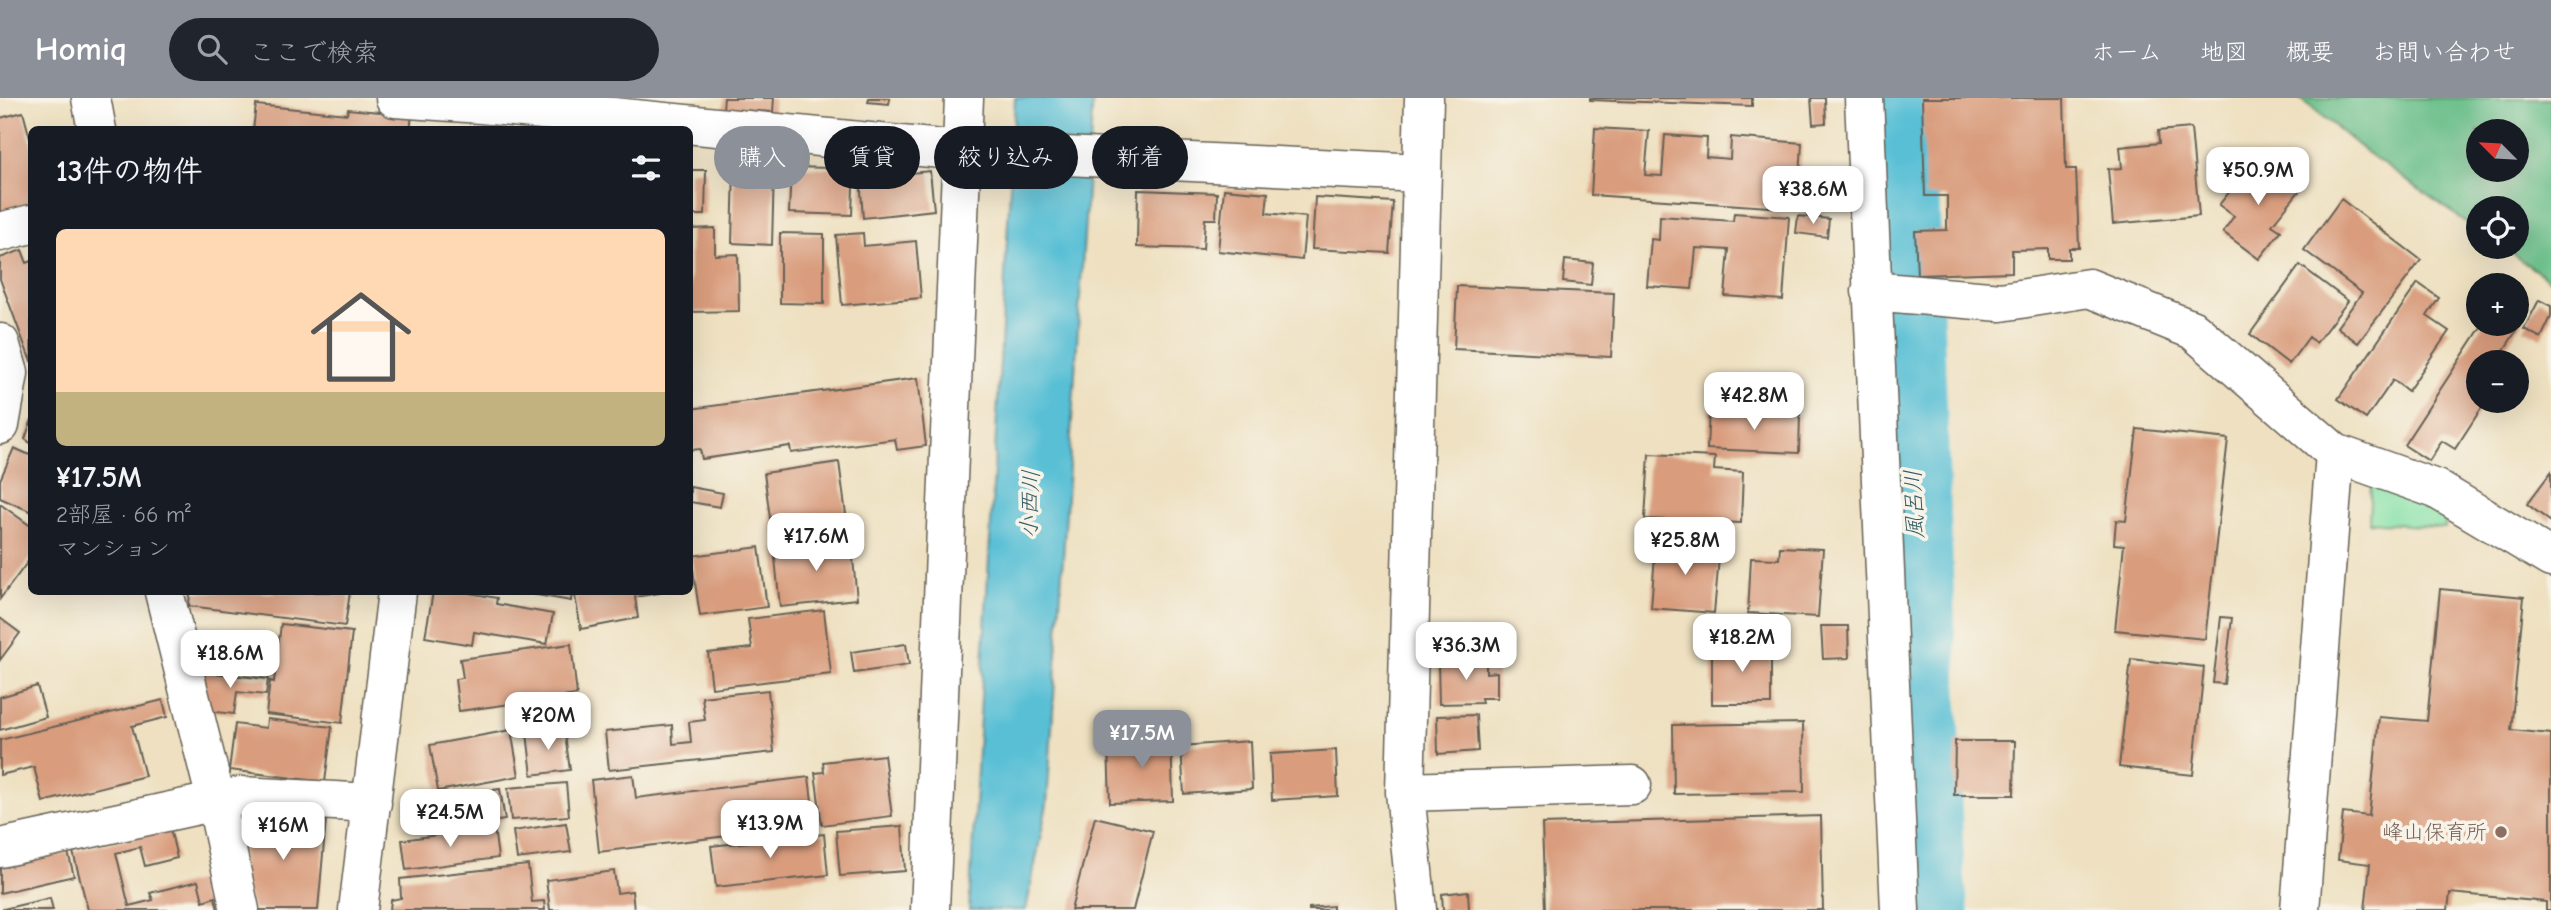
<!DOCTYPE html>
<html lang="ja">
<head>
<meta charset="utf-8">
<style>
  body { margin:0; font-family:"Comic Neue","Klee One",sans-serif; background:#20242c; color:#f1f3f6; height:100vh; display:flex; flex-direction:column; font-size:26px; white-space:nowrap }
  * { box-sizing:border-box; margin:0 }
  p { font-size:23px; color:#9ea1a6 }
  .icon { flex:none; width:38px; height:38px; fill:none; stroke:currentColor; stroke-width:2; stroke-linecap:round; stroke-linejoin:round }
  .map { position:relative; flex:1; overflow:hidden }
  .details { position:absolute; left:28px; top:28px; width:665px; height:469px; display:flex; flex-direction:column; background:#171b24; border-radius:10px; box-shadow:0 7px 28px #0002 }
  .details>* { flex:none }
  .hud { position:absolute; left:714px; top:28px; width:665px; height:63px; display:flex; gap:14px }
  .needle { width:46px; rotate:294deg }
  .buttons { position:absolute; left:2466px; top:21px; display:grid; gap:14px }
  .buttons a { display:grid; place-items:center; width:63px; height:63px; border-radius:50%; background:#171b24; box-shadow:0 7px 28px #0002; font-size:35px }
  .price { position:absolute; translate:-50% -60px; padding:0 16px; border-radius:14px; background:#fff; color:#222; font-size:23px; line-height:46px; filter:drop-shadow(0 2px 4px #0008) }
  .price::after { content:''; position:absolute; left:50%; top:42px; width:21px; height:16px; margin-left:-10px; background:inherit; clip-path:polygon(0 0,100% 0,50% 100%) }
  .price.current { background:#8c9099; color:#fff }
  ul { padding:0; list-style:none }
  li { display:grid; align-content:center; gap:14px; height:371px; padding:0 28px }
  li span { display:grid; place-items:center; height:217px; border-radius:10px; color:#555 }
  li>.icon { margin-inline-start:auto }
  span .icon { width:126px; height:126px; fill:#fffc; stroke-width:1 }
  li b { font-size:30px }
  h2 { display:flex; justify-content:space-between; align-items:center; height:84px; padding:0 28px; font-size:30px }
  .tag { padding:0 24px; border-radius:32px; background:#171b24; box-shadow:0 7px 28px #0002; font-size:24px; line-height:63px }
  .tag.current { background:#8c9099; color:#fff }
  header { display:flex; align-items:center; gap:42px; box-sizing:border-box; height:98px; padding:0 35px; background:#8c9099; color:#fff }
  header strong { font-size:33px }
  nav { display:flex; gap:38px; margin-inline-start:auto; font-size:24px }
  .search { width:490px; height:63px; background:#20242c; display:flex; align-items:center; gap:18px; box-sizing:border-box; padding:0 24px; border-radius:38px; color:#9ea1a6; font-size:26px }
  .map>svg:first-child { display:block }
  .green { fill:#87e2a8; stroke:#527f62; stroke-width:2 }
  .forest { fill:#6dc08c; stroke:#446e54; stroke-width:2; fill-rule:evenodd }
  .water { fill:#58bfd5; stroke:#3a6e78; stroke-width:2 }
  .lines { fill:none; stroke-linecap:round; stroke-linejoin:round }
  .river { stroke:#58bfd5; stroke-width:75 }
  .building { fill:#d99d7e }
  .minor-casing { stroke:#666155; stroke-width:41 }
  .minor { stroke:#fff; stroke-width:38 }
  .education-dot { fill:#8d6e63; stroke:#f7f3e8; stroke-width:2.5 }
  .labels { text-anchor:middle; dominant-baseline:central; stroke-width:7; stroke-linejoin:round; paint-order:stroke }
  .education-label { font-size:21px; fill:#785e54; stroke:#f7f3e8; text-anchor:end }
  .water-label { font-size:23px; font-style:italic; fill:#345d66; stroke:#f7f3e8 }
</style>
</head>
<body>
<header>
<strong>Homiq</strong>
<div class="search"><svg class="icon" aria-label="search" viewBox="0 0 24 24"><circle cx="10" cy="10" r="6"/><path d="M15 15l6 6"/></svg>ここで検索</div>
<nav><a>ホーム</a><a>地図</a><a>概要</a><a>お問い合わせ</a></nav>
</header>
<div class="map">
<svg width="2551" height="812" viewBox="0 0 2551 812">
  <rect width="100%" height="100%" fill="#f7f3e8"/>
  <filter id="ink" filterUnits="userSpaceOnUse"><feTurbulence type="fractalNoise" baseFrequency=".0143" numOctaves="2"/><feDisplacementMap in="SourceGraphic" scale="14" xChannelSelector="R" yChannelSelector="G"/><feConvolveMatrix kernelMatrix="1 2 1 2 8 2 1 2 1" color-interpolation-filters="sRGB"/></filter>
  <filter id="wash" filterUnits="userSpaceOnUse"><feTurbulence type="fractalNoise" baseFrequency=".00686" numOctaves="4" result="noise"/><feDisplacementMap in="SourceGraphic" scale="28" xChannelSelector="R" yChannelSelector="G"/><feGaussianBlur stdDeviation="1.57" result="paint"/><feColorMatrix in="noise" values="0 0 0 0 0 0 0 0 0 0 0 0 0 0 0 0 0 1.4 0 .05"/><feComposite in="paint" operator="in"/></filter>
  <g filter="url(#wash)">
    <rect width="100%" height="100%" fill="#eee0c0"/>
    <path class="green" d="M 2371,385 L 2446,412 L 2445,430 L 2369,424 Z"/>
    <path class="forest" d="M 2300,0 L 2551,0 L 2551,183 L 2502,149 L 2516,149 L 2516,110 L 2478,110 L 2478,132 L 2367,55 ZM 2478,33 L 2516,33 L 2516,72 L 2478,72 Z"/>
    <path class="water" d="M 1015,0 L 1093,0 L 1047,706 L 1026,812 L 969,812 Z"/>
    <g class="lines">
      <path class="river" d="M 1898,0 L 1927,780 L 1931,812"/>
    </g>
    <g id="blocks">
      <path class="building" d="M 724,0 L 774,0 L 773,14 L 723,11 Z
        M 869,0 L 890,0 L 889,6 L 868,4 Z
        M 1590,0 L 1752,0 L 1752,8 L 1590,2 Z
        M 1811,0 L 1825,0 L 1826,25 L 1813,26 Z
        M 1922,0 L 2064,0 L 2066,71 L 2076,71 L 2079,150 L 2069,150 L 2069,161 L 2048,161 L 2048,151 L 2012,152 L 2012,174 L 1917,177 L 1915,133 L 1947,132 L 1947,98 L 1925,98 Z
        M 256,7 L 347,16 L 348,11 L 412,17 L 410,32 L 253,32 Z
        M 23,14 L 32,48 L 32,109 L 0,118 L 0,20 Z
        M 1595,30 L 1649,33 L 1645,77 L 1662,78 L 1665,37 L 1707,40 L 1706,59 L 1730,61 L 1731,39 L 1802,45 L 1798,111 L 1591,97 Z
        M 2191,30 L 2199,118 L 2113,126 L 2108,71 L 2122,70 L 2120,49 L 2159,45 L 2158,33 Z
        M 2258,58 L 2300,92 L 2272,127 L 2281,133 L 2259,161 L 2223,134 L 2234,118 L 2219,107 Z
        M 832,59 L 854,60 L 852,117 L 789,115 L 791,69 L 831,70 Z
        M 734,71 L 774,72 L 772,147 L 732,145 Z
        M 690,72 L 706,72 L 705,117 L 690,117 Z
        M 930,73 L 934,112 L 863,120 L 860,80 Z
        M 1224,91 L 1268,95 L 1266,115 L 1306,119 L 1302,162 L 1218,153 Z
        M 1138,92 L 1217,95 L 1216,121 L 1205,121 L 1203,151 L 1137,149 Z
        M 1315,99 L 1393,104 L 1389,155 L 1312,151 Z
        M 2341,101 L 2421,162 L 2358,245 L 2337,229 L 2362,195 L 2304,152 Z
        M 1734,115 L 1789,119 L 1783,202 L 1725,198 L 1729,152 L 1696,150 L 1692,191 L 1647,188 L 1651,141 L 1659,142 L 1660,118 L 1733,123 Z
        M 1798,118 L 1829,121 L 1827,139 L 1796,135 Z
        M 715,130 L 715,157 L 738,156 L 739,213 L 690,214 L 690,131 Z
        M 780,135 L 824,136 L 824,206 L 780,205 Z
        M 863,135 L 864,148 L 916,143 L 921,200 L 842,207 L 836,137 Z
        M 22,152 L 27,165 L 32,163 L 31,264 L 0,181 L 0,160 Z
        M 1565,162 L 1593,165 L 1591,187 L 1563,184 Z
        M 2300,167 L 2348,203 L 2316,245 L 2309,239 L 2289,266 L 2250,236 Z
        M 2418,185 L 2439,200 L 2427,218 L 2449,233 L 2408,293 L 2393,282 L 2366,321 L 2338,301 Z
        M 1457,188 L 1614,195 L 1611,259 L 1454,251 Z
        M 2539,202 L 2551,208 L 2551,219 L 2541,240 L 2524,231 Z
        M 2516,216 L 2524,221 L 2496,264 L 2478,264 L 2478,303 L 2486,303 L 2455,351 L 2442,343 L 2429,363 L 2404,347 L 2483,226 L 2516,226 Z
        M 918,280 L 926,348 L 897,352 L 895,341 L 791,355 L 790,348 L 702,361 L 700,351 L 690,352 L 690,311 Z
        M 1709,312 L 1800,317 L 1799,355 L 1707,351 Z
        M 32,321 L 32,346 L 25,341 Z
        M 2137,331 L 2228,341 L 2205,541 L 2115,532 L 2124,447 L 2114,446 L 2116,422 L 2126,423 Z
        M 14,350 L 32,358 L 32,414 L 0,400 L 0,382 Z
        M 1649,356 L 1715,359 L 1714,372 L 1743,374 L 1741,425 L 1645,421 Z
        M 839,364 L 847,424 L 772,435 L 764,375 Z
        M 2551,374 L 2551,424 L 2527,406 Z
        M 690,389 L 723,395 L 720,409 L 690,404 Z
        M 0,406 L 32,429 L 32,458 L 0,501 Z
        M 851,441 L 857,501 L 780,509 L 774,450 Z
        M 1656,443 L 1720,449 L 1714,515 L 1651,510 Z
        M 759,449 L 767,509 L 700,518 L 691,458 Z
        M 1780,449 L 1823,451 L 1818,519 L 1748,515 L 1751,460 L 1779,461 Z
        M 2440,491 L 2524,499 L 2511,632 L 2551,636 L 2551,812 L 2546,812 L 2546,804 L 2450,795 L 2448,812 L 2365,812 L 2370,766 L 2338,762 L 2343,715 L 2369,718 L 2379,619 L 2427,623 Z
        M 190,494 L 258,494 L 275,496 L 276,494 L 350,494 L 345,528 L 189,508 Z
        M 433,494 L 464,494 L 497,500 L 496,506 L 553,516 L 547,546 L 474,534 L 472,547 L 425,539 Z
        M 520,494 L 572,494 L 571,503 Z
        M 586,494 L 660,494 L 660,495 L 635,499 L 638,520 L 581,531 L 575,498 L 586,496 Z
        M 824,512 L 831,576 L 712,590 L 708,555 L 752,550 L 748,521 Z
        M 2221,519 L 2232,520 L 2224,586 L 2213,585 Z
        M 0,520 L 20,535 L 0,562 Z
        M 281,526 L 352,534 L 342,625 L 266,616 L 270,583 L 274,584 Z
        M 1821,528 L 1848,528 L 1849,560 L 1823,561 Z
        M 571,546 L 577,597 L 459,613 L 455,581 L 463,580 L 460,561 Z
        M 906,546 L 909,567 L 854,575 L 851,554 Z
        M 1771,546 L 1771,606 L 1712,606 L 1712,547 Z
        M 2131,561 L 2204,569 L 2193,677 L 2119,669 Z
        M 1486,562 L 1486,575 L 1497,574 L 1497,600 L 1481,600 L 1482,605 L 1439,606 L 1438,563 Z
        M 202,574 L 268,581 L 266,597 L 237,594 L 234,616 L 208,613 Z
        M 37,588 L 46,619 L 0,632 L 0,599 Z
        M 768,592 L 774,654 L 609,672 L 605,634 L 672,627 L 673,646 L 691,644 L 689,624 L 705,622 L 702,599 Z
        M 163,602 L 167,619 L 132,628 L 145,678 L 43,704 L 34,669 L 0,677 L 0,642 Z
        M 1476,617 L 1478,653 L 1438,656 L 1437,618 Z
        M 267,621 L 332,629 L 325,684 L 229,672 L 235,626 L 266,630 Z
        M 1803,625 L 1804,694 L 1674,696 L 1673,627 Z
        M 564,630 L 570,672 L 532,677 L 527,635 Z
        M 511,632 L 519,678 L 438,693 L 430,647 Z
        M 1171,635 L 1173,703 L 1110,705 L 1108,647 L 1129,646 L 1129,637 Z
        M 1250,643 L 1252,691 L 1184,696 L 1181,648 Z
        M 1955,643 L 2015,643 L 2014,697 L 1954,697 Z
        M 1336,652 L 1338,698 L 1272,702 L 1270,656 Z
        M 884,657 L 892,718 L 822,727 L 815,675 L 824,674 L 823,664 Z
        M 633,677 L 636,700 L 809,679 L 815,727 L 599,754 L 591,682 Z
        M 566,685 L 569,718 L 511,722 L 508,690 Z
        M 500,691 L 505,722 L 420,734 L 415,704 Z
        M 247,716 L 326,722 L 318,812 L 253,812 L 241,771 Z
        M 1821,718 L 1823,812 L 1545,812 L 1542,726 Z
        M 1095,719 L 1153,733 L 1133,812 L 1071,812 Z
        M 566,725 L 571,754 L 517,761 L 513,733 Z
        M 902,728 L 905,773 L 840,778 L 836,733 Z
        M 494,729 L 498,760 L 406,772 L 402,742 Z
        M 170,730 L 177,760 L 145,768 L 140,749 L 116,755 L 129,808 L 153,802 L 150,795 L 198,783 L 203,803 L 215,799 L 218,812 L 88,812 L 73,754 Z
        M 824,736 L 828,777 L 716,789 L 711,748 Z
        M 68,754 L 74,778 L 0,795 L 0,770 Z
        M 528,767 L 532,804 L 544,803 L 545,812 L 390,812 L 391,802 L 401,800 L 400,781 Z
        M 614,773 L 617,795 L 632,793 L 634,812 L 550,812 L 546,782 Z
        M 1468,793 L 1469,812 L 1443,812 L 1442,796 Z
        M 50,800 L 53,812 L 4,812 L 3,811 Z
        M 1333,808 L 1333,812 L 1309,812 L 1309,810 Z"/>
    </g>
  </g>
  <g filter="url(#ink)">
    <use href="#blocks" fill-opacity="0" stroke="#666155" stroke-width="2"/>
    <g class="lines">
      <defs>
        <path id="minor" d="M 91,0 L 97,32
          M 395,0 L 481,6 L 962,53 L 1421,75
          M 1864,0 L 1900,812
          M 0,134 L 31,126
          M 1871,193 L 2001,204 L 2089,190 L 2193,232 L 2335,355 L 2300,812
          M 0,245 L 9,275 L 0,327
          M 2335,355 L 2436,391 L 2551,460
          M 164,494 L 216,702 L 240,812
          M 1405,694 L 1632,687
          M 0,750 L 240,698 L 372,705
          M 358,812 L 397,494
          M 930,812 L 964,0
          M 1417,812 L 1405,694 L 1424,0"/>
      </defs>
      <use href="#minor" class="minor-casing"/>
      <use href="#minor" class="minor"/>
    </g>
  </g>
  <circle class="education-dot" cx="2501" cy="734" r="7"/>
  <g class="labels">
    <g class="education-label">
      <text x="2487" y="734">峰山保育所</text>
    </g>
    <g class="water-label">
      <text transform="translate(1030 406) rotate(-88)">小西川</text>
      <text transform="translate(1914 406) rotate(-92)">風呂川</text>
    </g>
  </g>
</svg>
<div class="buttons">
<a><svg class="needle" viewBox="-14 -14 28 28"><path d="M0-13l5 13h-10z" fill="#e53935"/><path d="M0 13l5-13h-10z" fill="#9ea1a6"/></svg></a>
<a><svg class="icon" aria-label="locate" viewBox="0 0 24 24"><circle cx="12" cy="12" r="6"/><path d="M12 2v4M12 18v4M2 12h4M18 12h4"/></svg></a>
<a>+</a>
<a>−</a>
</div>
<b class="price" style="left:2258px;top:109px">¥50.9M</b>
<b class="price" style="left:1813px;top:128px">¥38.6M</b>
<b class="price" style="left:1754px;top:334px">¥42.8M</b>
<b class="price" style="left:816px;top:475px">¥17.6M</b>
<b class="price" style="left:1685px;top:479px">¥25.8M</b>
<b class="price" style="left:1742px;top:576px">¥18.2M</b>
<b class="price" style="left:1466px;top:584px">¥36.3M</b>
<b class="price" style="left:230px;top:592px">¥18.6M</b>
<b class="price" style="left:548px;top:654px">¥20M</b>
<b class="price current" style="left:1142px;top:672px">¥17.5M</b>
<b class="price" style="left:450px;top:751px">¥24.5M</b>
<b class="price" style="left:770px;top:762px">¥13.9M</b>
<b class="price" style="left:283px;top:764px">¥16M</b>
<div class="hud">
<a class="tag current">購入</a>
<a class="tag">賃貸</a>
<a class="tag">絞り込み</a>
<a class="tag">新着</a>
</div>
<section class="details">
<h2>13件の物件<svg class="icon" aria-label="filters" viewBox="0 0 24 24"><path d="M4 7h16M4 17h16"/><circle cx="9" cy="7" r="2"/><circle cx="15" cy="17" r="2"/></svg></h2>
<ul>
<li><span style="background:linear-gradient(#ffd9b3 75%,#c2b280 0)"><svg class="icon" aria-label="home" viewBox="0 0 24 24"><path d="M3 11l9-7 9 7M6 9v11h12V9"/></svg></span><div><b>¥17.5M</b><p>2部屋 · 66 m²</p><p>マンション</p></div></li>
</ul>
</section>
</div>
</body>
</html>
